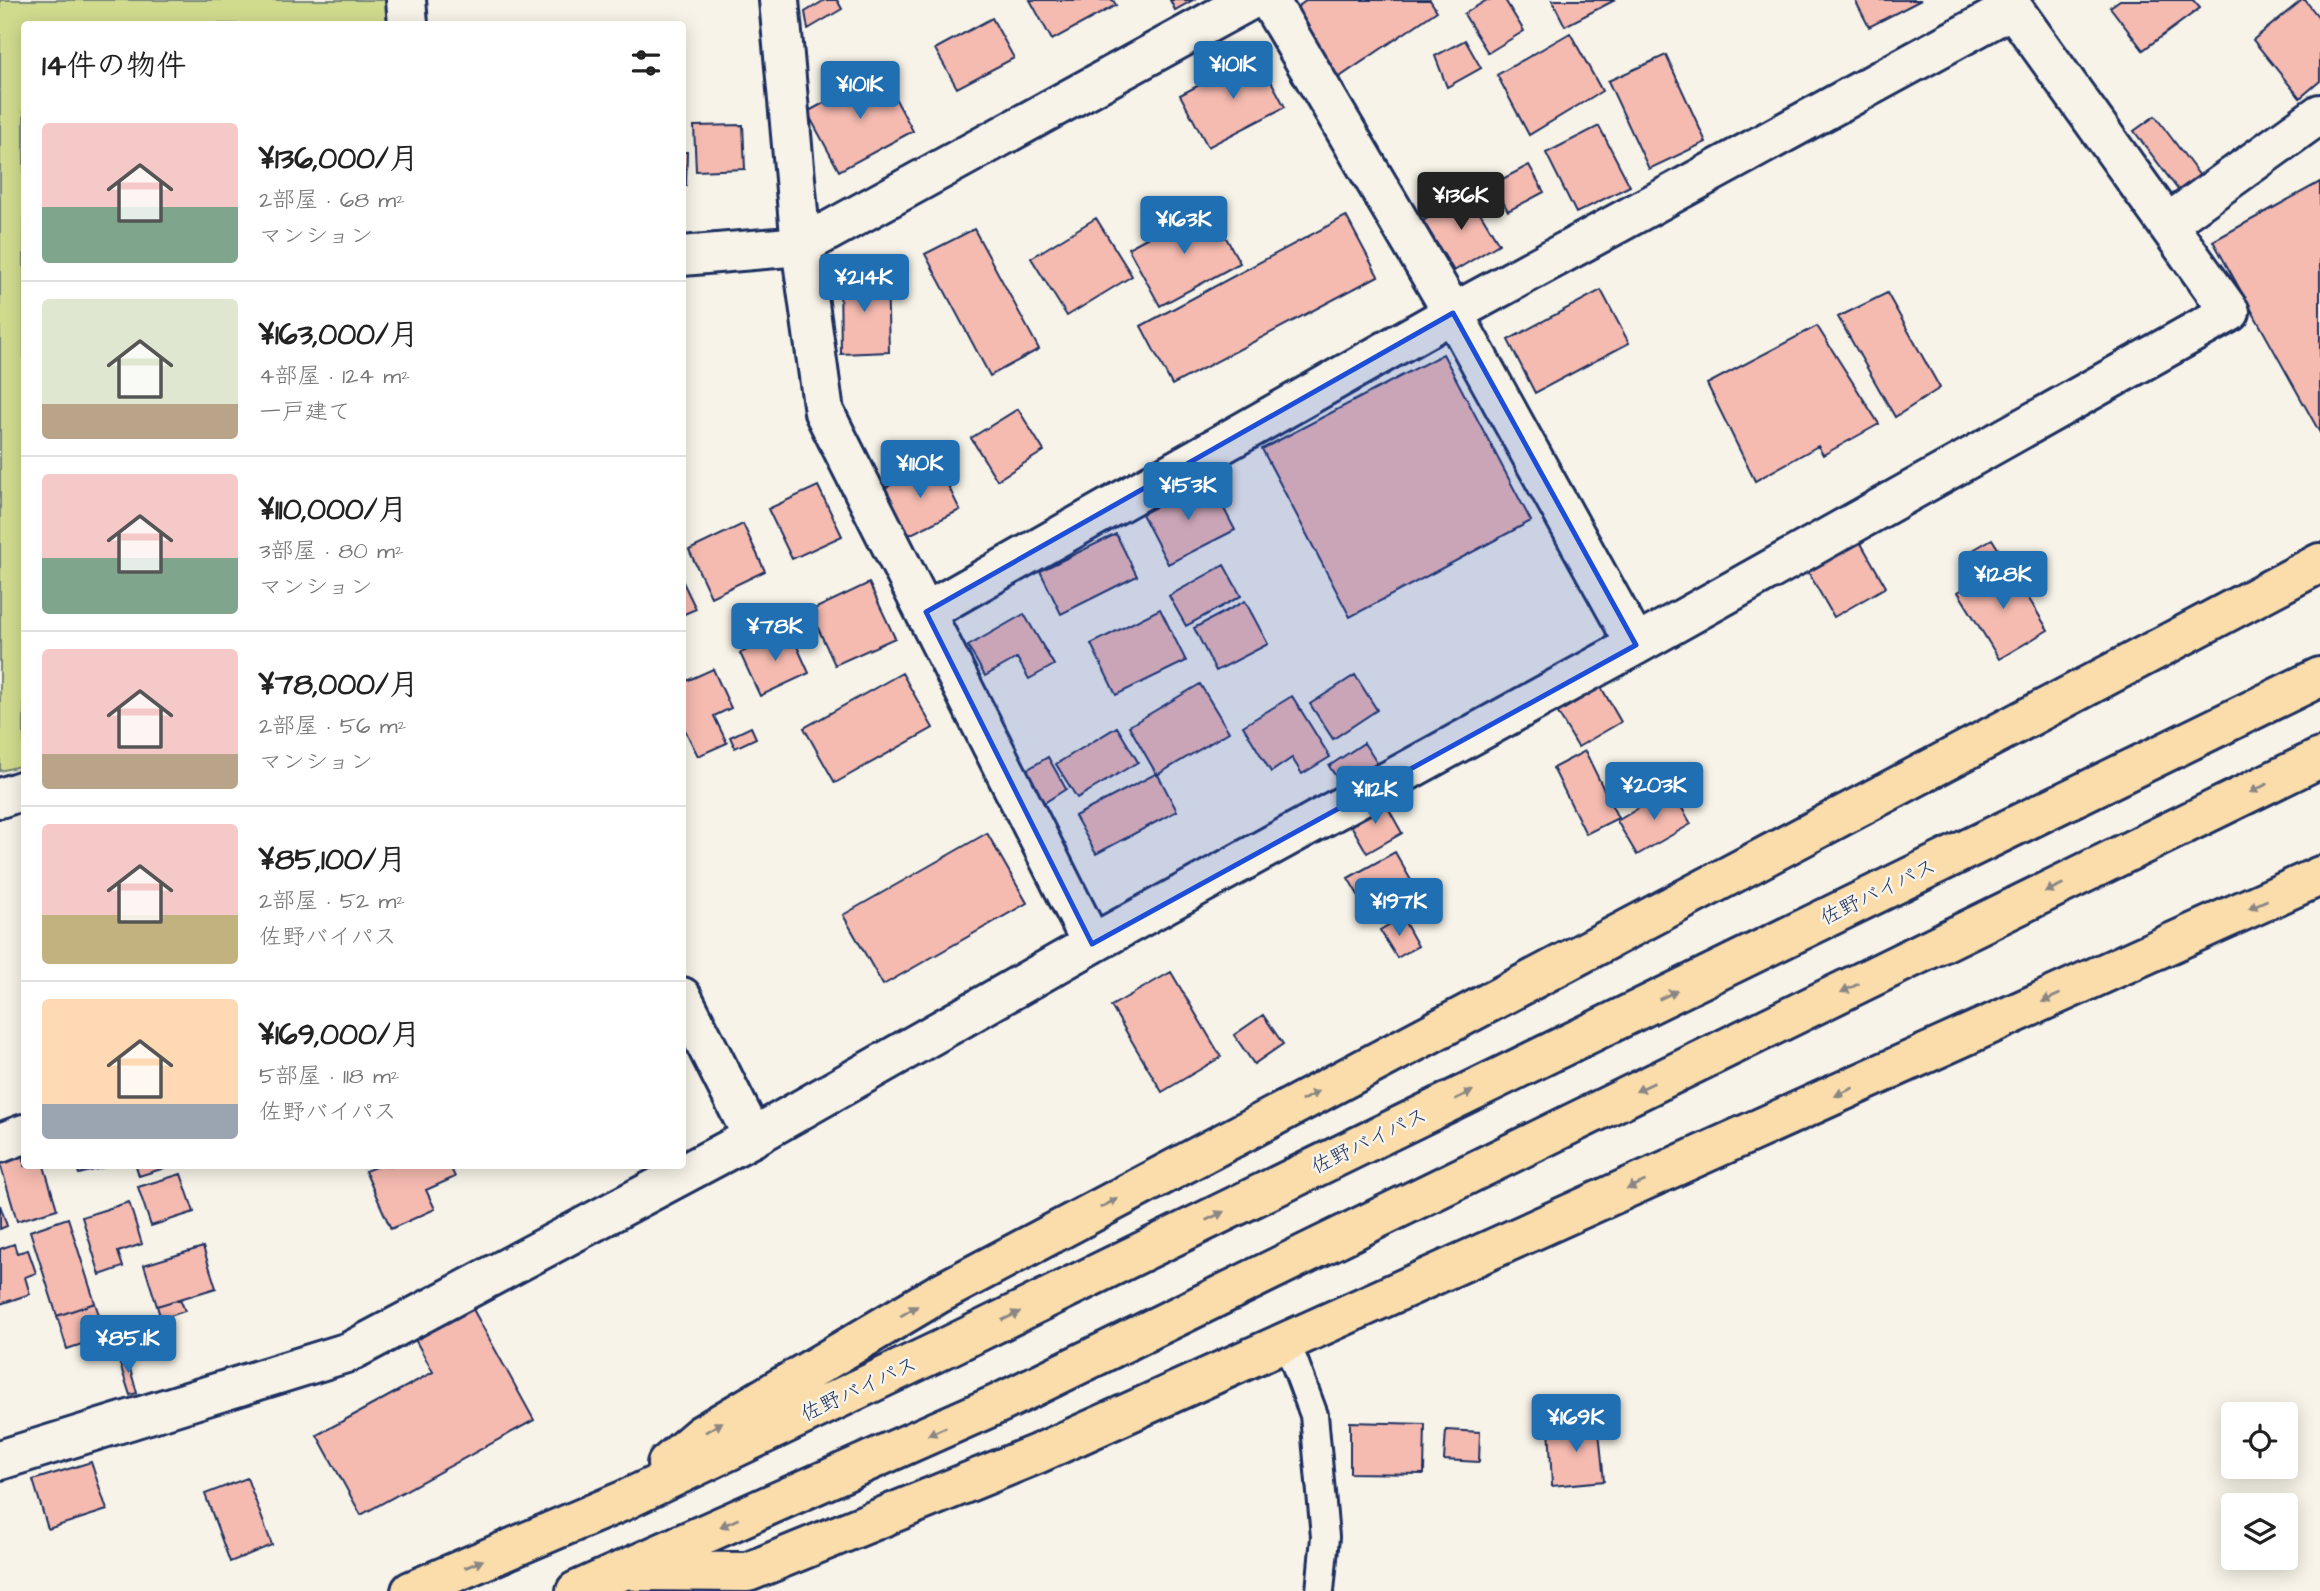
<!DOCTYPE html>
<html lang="ja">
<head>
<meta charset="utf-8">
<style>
  body { margin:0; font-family:"Architects Daughter","Klee One",sans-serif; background:#f6f6f6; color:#222; height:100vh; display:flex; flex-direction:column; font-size:26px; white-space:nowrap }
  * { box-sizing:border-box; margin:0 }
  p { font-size:23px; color:#767676 }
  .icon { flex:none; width:38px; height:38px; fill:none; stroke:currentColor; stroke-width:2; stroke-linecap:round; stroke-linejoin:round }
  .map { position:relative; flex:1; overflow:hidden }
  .panel { position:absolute; left:21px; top:21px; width:665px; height:1148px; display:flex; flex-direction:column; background:#fff; border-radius:7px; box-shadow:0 4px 18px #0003 }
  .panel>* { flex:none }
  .tools { position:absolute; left:2221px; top:1402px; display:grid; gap:14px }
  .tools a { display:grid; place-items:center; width:77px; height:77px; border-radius:7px; background:#fff; box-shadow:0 4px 18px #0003; font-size:35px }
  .price { position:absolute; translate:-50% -60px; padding:0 16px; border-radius:7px; background:#1f6fb2; color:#fff; font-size:23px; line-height:46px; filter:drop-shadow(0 2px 4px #0008) }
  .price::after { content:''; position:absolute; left:50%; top:42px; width:21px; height:16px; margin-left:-10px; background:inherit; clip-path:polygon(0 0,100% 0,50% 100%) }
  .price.on { background:#222; color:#fff }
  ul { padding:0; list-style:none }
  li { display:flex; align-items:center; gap:21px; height:175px; padding:0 21px }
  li+li { border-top:2px solid #e0e0e0 }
  li span { display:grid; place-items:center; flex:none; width:196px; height:140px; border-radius:7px; color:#555 }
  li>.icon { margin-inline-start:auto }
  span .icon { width:84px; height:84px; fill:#fffc; stroke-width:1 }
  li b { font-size:30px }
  h2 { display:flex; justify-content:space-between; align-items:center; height:84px; padding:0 21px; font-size:30px }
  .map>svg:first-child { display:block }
  .green { fill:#d0db8e; stroke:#768576; stroke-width:2 }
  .building { fill:#f5bab0; stroke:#1b2f5e; stroke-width:2 }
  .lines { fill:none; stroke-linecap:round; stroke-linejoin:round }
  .lane-casing { stroke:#1b2f5e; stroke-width:32 }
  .street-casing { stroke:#1b2f5e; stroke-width:44 }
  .highway-casing { stroke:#1b2f5e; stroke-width:44 }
  .lane { stroke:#f7f3e8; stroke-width:26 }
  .street { stroke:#f7f3e8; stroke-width:38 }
  .highway { stroke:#faddab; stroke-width:38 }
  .oneway { fill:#8a8684 }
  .marked { fill:#1d4ed8; fill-opacity:0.2; stroke:#1d4ed8; stroke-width:5; stroke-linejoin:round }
  .labels { text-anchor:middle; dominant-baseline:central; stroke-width:5; stroke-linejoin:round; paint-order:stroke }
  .street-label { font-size:21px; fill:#1b2f5e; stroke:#f7f3e8 }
</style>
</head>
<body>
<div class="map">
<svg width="2320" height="1591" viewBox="0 0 2320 1591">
  <rect width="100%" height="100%" fill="#f7f3e8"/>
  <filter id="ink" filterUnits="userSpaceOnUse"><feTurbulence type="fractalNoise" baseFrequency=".0143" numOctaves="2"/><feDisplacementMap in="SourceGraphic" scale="14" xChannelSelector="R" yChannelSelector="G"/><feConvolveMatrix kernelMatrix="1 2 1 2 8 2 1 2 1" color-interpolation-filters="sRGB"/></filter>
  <g filter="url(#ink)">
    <path class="green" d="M 0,0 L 387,0 L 390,24 L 24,24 L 24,765 L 0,771 Z"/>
    <path class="building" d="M 825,0 L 837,0 L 842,9 L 808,29 L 805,12 Z
      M 1030,0 L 1113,0 L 1116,5 L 1052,40 Z
      M 1170,0 L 1193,0 L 1175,10 Z
      M 1307,0 L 1430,0 L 1437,11 L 1338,78 L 1292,11 Z
      M 1487,0 L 1505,0 L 1524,31 L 1488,53 L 1464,14 Z
      M 1552,0 L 1615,0 L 1565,26 Z
      M 1855,0 L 1921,0 L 1869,27 Z
      M 2120,0 L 2193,0 L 2200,8 L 2143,50 L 2110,7 Z
      M 2302,0 L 2305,0 L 2320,19 L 2320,81 L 2300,98 L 2253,40 Z
      M 992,18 L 1014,58 L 957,88 L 935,49 Z
      M 1570,33 L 1602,91 L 1529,135 L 1497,75 Z
      M 1465,40 L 1481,68 L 1447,87 L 1435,56 Z
      M 1257,55 L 1285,107 L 1208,147 L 1180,95 Z
      M 1666,55 L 1706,142 L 1649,169 L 1608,81 Z
      M 881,72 L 913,131 L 839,171 L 807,112 Z
      M 2155,116 L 2200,176 L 2179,191 L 2134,131 Z
      M 743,125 L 745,169 L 696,171 L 694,126 Z
      M 1599,126 L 1630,186 L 1576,213 L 1546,153 Z
      M 682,152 L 687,152 L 686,186 L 682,186 Z
      M 1529,165 L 1544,192 L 1508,211 L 1493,184 Z
      M 2320,182 L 2320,433 L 2213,241 Z
      M 1468,193 L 1499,244 L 1454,271 L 1423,221 Z
      M 1208,205 L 1240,263 L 1160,306 L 1128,248 Z
      M 1346,216 L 1378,276 L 1172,385 L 1141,326 Z
      M 1096,218 L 1132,276 L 1067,316 L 1031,258 Z
      M 974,229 L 1039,349 L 990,376 L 925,254 Z
      M 887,274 L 889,352 L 841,354 L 840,276 Z
      M 1601,290 L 1629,343 L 1535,393 L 1508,340 Z
      M 1887,293 L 1940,388 L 1895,417 L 1838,317 Z
      M 1817,326 L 1879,424 L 1823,455 L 1818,446 L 1755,481 L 1707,384 Z
      M 1443,354 L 1531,521 L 1350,617 L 1262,449 Z
      M 1018,409 L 1044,451 L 997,480 L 971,438 Z
      M 937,463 L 960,510 L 903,538 L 880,490 Z
      M 1209,480 L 1235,530 L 1168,564 L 1142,514 Z
      M 818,486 L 842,536 L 792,559 L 768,509 Z
      M 743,524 L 765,571 L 711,597 L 689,550 Z
      M 1116,534 L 1137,576 L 1061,614 L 1040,571 Z
      M 1992,539 L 2007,563 L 1981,579 L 1966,554 Z
      M 1859,540 L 1886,587 L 1834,617 L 1807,570 Z
      M 2007,563 L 2048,630 L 1999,659 L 1958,592 Z
      M 1224,565 L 1241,596 L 1186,626 L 1169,596 Z
      M 682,580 L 696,609 L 682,615 Z
      M 869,583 L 895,638 L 835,665 L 810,611 Z
      M 1245,601 L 1268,644 L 1216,671 L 1194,628 Z
      M 1160,609 L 1186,661 L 1116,695 L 1091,644 Z
      M 1024,614 L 1054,665 L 1029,679 L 1017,658 L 985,676 L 968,646 Z
      M 790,631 L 809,673 L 760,696 L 740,653 Z
      M 713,669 L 731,708 L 714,716 L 727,743 L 698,756 L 682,724 L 682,683 Z
      M 902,673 L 933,728 L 835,783 L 804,728 Z
      M 1355,675 L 1377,710 L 1333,739 L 1310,704 Z
      M 1200,684 L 1229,732 L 1157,775 L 1129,726 Z
      M 1601,687 L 1621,722 L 1578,747 L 1558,713 Z
      M 1292,696 L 1330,757 L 1302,774 L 1292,758 L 1271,772 L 1243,726 Z
      M 751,727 L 756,738 L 735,748 L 730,737 Z
      M 1117,727 L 1138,762 L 1077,798 L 1056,764 Z
      M 1364,743 L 1383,772 L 1348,795 L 1329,766 Z
      M 1585,751 L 1618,818 L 1586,834 L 1553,768 Z
      M 1048,757 L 1066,789 L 1044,803 L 1025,771 Z
      M 1157,773 L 1177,811 L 1096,854 L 1075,816 Z
      M 1671,789 L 1691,824 L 1637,855 L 1617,821 Z
      M 1383,799 L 1402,833 L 1367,853 L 1348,820 Z
      M 987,833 L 1027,903 L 883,985 L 843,915 Z
      M 1395,852 L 1417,891 L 1371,917 L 1348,878 Z
      M 1402,917 L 1418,946 L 1397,958 L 1380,930 Z
      M 1171,972 L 1221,1057 L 1162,1092 L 1111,1006 Z
      M 1263,1015 L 1283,1044 L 1254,1064 L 1234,1035 Z
      M 24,1155 L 24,1166 L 44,1166 L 57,1209 L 17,1221 L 0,1163 Z
      M 76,1166 L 108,1166 L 79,1174 Z
      M 136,1166 L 171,1166 L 139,1176 Z
      M 378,1166 L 450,1166 L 455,1177 L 426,1190 L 435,1209 L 391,1229 L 365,1171 Z
      M 181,1174 L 194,1212 L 151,1226 L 138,1187 Z
      M 129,1202 L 142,1244 L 118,1252 L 123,1267 L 100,1275 L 82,1217 Z
      M 0,1205 L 7,1226 L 0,1229 Z
      M 68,1218 L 95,1303 L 57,1316 L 30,1231 Z
      M 14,1244 L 17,1253 L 28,1250 L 36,1273 L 25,1277 L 30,1294 L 0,1304 L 0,1249 Z
      M 203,1247 L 216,1288 L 157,1306 L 144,1265 Z
      M 180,1299 L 185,1311 L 161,1319 L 157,1306 Z
      M 469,1302 L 534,1420 L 361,1515 L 317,1435 L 433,1372 L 412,1334 Z
      M 95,1303 L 106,1336 L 67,1349 L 57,1316 Z
      M 126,1355 L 137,1393 L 130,1395 L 118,1358 Z
      M 1350,1422 L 1425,1424 L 1424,1474 L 1350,1473 Z
      M 1598,1422 L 1604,1481 L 1552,1486 L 1549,1426 Z
      M 1446,1430 L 1480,1432 L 1479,1462 L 1444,1460 Z
      M 91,1462 L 107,1510 L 48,1529 L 33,1480 Z
      M 247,1478 L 272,1545 L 230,1562 L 205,1494 Z"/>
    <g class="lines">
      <defs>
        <path id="lane" d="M 1283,1343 L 1294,1361 L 1314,1415 L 1325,1537 L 1320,1591"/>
        <path id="street" d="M 406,0 L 408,24
          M 779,0 L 801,246 L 824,412 L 1092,944
          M 1269,0 L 1453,313 L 1636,645
          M 2167,224 L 2320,114
          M 682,256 L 801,246 L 1250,0
          M 926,612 L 1453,313 L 2013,8
          M 0,798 L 24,790
          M 682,997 L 753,1137
          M 0,1143 L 24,1134
          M 0,1460 L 349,1352 L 753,1137 L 1092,944 L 1636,645 L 2230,312 L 2007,0"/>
        <path id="highway" d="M 667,1464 L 701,1435 L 938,1294 L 2320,563
          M 636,1571 L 748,1572 L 1037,1454 L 2320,876
          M 411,1591 L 623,1501 L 949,1346 L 2320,677
          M 576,1591 L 1000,1403 L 2320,758"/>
      </defs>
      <use href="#lane" class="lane-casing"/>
      <use href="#street" class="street-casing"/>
      <use href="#highway" class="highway-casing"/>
      <use href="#lane" class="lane"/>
      <use href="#street" class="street"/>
      <use href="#highway" class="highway"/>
    </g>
    <defs><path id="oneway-solid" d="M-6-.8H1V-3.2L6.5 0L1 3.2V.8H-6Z" transform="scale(1.75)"/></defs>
    <g class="oneway">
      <use href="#oneway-solid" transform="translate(2259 788) rotate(154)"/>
      <use href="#oneway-solid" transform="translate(2054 888) rotate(154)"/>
      <use href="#oneway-solid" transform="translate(2258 904) rotate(156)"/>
      <use href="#oneway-solid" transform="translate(1850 988) rotate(154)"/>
      <use href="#oneway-solid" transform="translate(1668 995) rotate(-26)"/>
      <use href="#oneway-solid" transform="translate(2051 998) rotate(156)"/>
      <use href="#oneway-solid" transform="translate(1645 1087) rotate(154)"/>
      <use href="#oneway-solid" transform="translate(1844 1092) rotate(156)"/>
      <use href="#oneway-solid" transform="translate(1464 1095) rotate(-26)"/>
      <use href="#oneway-solid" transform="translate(1310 1096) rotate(-28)"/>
      <use href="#oneway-solid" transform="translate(1636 1185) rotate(156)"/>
      <use href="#oneway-solid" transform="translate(1109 1203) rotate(-28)"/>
      <use href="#oneway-solid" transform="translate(1215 1216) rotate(-26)"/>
      <use href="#oneway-solid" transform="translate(909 1311) rotate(-31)"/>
      <use href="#oneway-solid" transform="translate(1011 1316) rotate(-26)"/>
      <use href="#oneway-solid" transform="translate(714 1427) rotate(-31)"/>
      <use href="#oneway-solid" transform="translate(937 1431) rotate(156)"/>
      <use href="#oneway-solid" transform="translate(729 1523) rotate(156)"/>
      <use href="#oneway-solid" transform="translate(474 1564) rotate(-23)"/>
    </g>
  </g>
  <path class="marked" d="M 1453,313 L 1636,645 L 1092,944 L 926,612 Z"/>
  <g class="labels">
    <g class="street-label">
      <text transform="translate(1878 892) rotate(-26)">佐野バイパス</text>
      <text transform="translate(1369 1141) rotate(-26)">佐野バイパス</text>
      <text transform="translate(859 1389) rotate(-25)">佐野バイパス</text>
    </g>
  </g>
</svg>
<div class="tools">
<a><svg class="icon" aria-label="locate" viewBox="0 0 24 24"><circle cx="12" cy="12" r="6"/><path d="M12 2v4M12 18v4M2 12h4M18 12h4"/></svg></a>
<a><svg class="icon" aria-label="layers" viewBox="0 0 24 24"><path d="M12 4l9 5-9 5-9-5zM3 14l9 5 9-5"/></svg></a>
</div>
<b class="price" style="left:1233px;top:101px">¥101K</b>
<b class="price" style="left:860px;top:121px">¥101K</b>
<b class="price on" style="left:1461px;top:232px">¥136K</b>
<b class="price" style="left:1184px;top:256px">¥163K</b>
<b class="price" style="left:864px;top:314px">¥214K</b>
<b class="price" style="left:920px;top:500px">¥110K</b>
<b class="price" style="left:1188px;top:522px">¥153K</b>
<b class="price" style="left:2003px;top:611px">¥128K</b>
<b class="price" style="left:775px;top:663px">¥78K</b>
<b class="price" style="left:1654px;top:822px">¥203K</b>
<b class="price" style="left:1375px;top:826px">¥112K</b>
<b class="price" style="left:1399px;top:938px">¥197K</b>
<b class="price" style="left:128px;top:1375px">¥85.1K</b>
<b class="price" style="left:1576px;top:1454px">¥169K</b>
<section class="panel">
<h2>14件の物件<svg class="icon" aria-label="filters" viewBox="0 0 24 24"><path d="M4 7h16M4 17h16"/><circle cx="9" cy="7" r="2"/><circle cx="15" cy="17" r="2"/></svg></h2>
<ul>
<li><span style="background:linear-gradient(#f6c9c9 60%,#7fa58c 0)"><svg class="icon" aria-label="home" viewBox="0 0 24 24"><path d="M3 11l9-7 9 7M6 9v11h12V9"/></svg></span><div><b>¥136,000/月</b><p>2部屋 · 68 m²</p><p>マンション</p></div></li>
<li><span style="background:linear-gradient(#dfe7d0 75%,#b9a48a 0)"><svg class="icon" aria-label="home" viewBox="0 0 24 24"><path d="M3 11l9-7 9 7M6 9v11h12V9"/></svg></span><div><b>¥163,000/月</b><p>4部屋 · 124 m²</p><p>一戸建て</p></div></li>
<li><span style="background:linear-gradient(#f6c9c9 60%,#7fa58c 0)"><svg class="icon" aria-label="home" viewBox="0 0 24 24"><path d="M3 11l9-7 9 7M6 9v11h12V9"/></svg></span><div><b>¥110,000/月</b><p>3部屋 · 80 m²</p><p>マンション</p></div></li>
<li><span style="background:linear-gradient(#f6c9c9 75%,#b9a48a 0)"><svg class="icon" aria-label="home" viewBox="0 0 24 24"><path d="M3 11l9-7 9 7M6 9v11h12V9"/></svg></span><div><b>¥78,000/月</b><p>2部屋 · 56 m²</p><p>マンション</p></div></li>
<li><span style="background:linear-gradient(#f6c9c9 65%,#c2b280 0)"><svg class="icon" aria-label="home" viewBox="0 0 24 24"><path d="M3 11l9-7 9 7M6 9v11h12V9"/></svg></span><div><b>¥85,100/月</b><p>2部屋 · 52 m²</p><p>佐野バイパス</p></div></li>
<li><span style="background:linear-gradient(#ffd9b3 75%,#9aa5b1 0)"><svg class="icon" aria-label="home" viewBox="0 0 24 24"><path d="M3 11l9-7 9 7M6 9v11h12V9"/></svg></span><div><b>¥169,000/月</b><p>5部屋 · 118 m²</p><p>佐野バイパス</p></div></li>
</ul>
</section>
</div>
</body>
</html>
